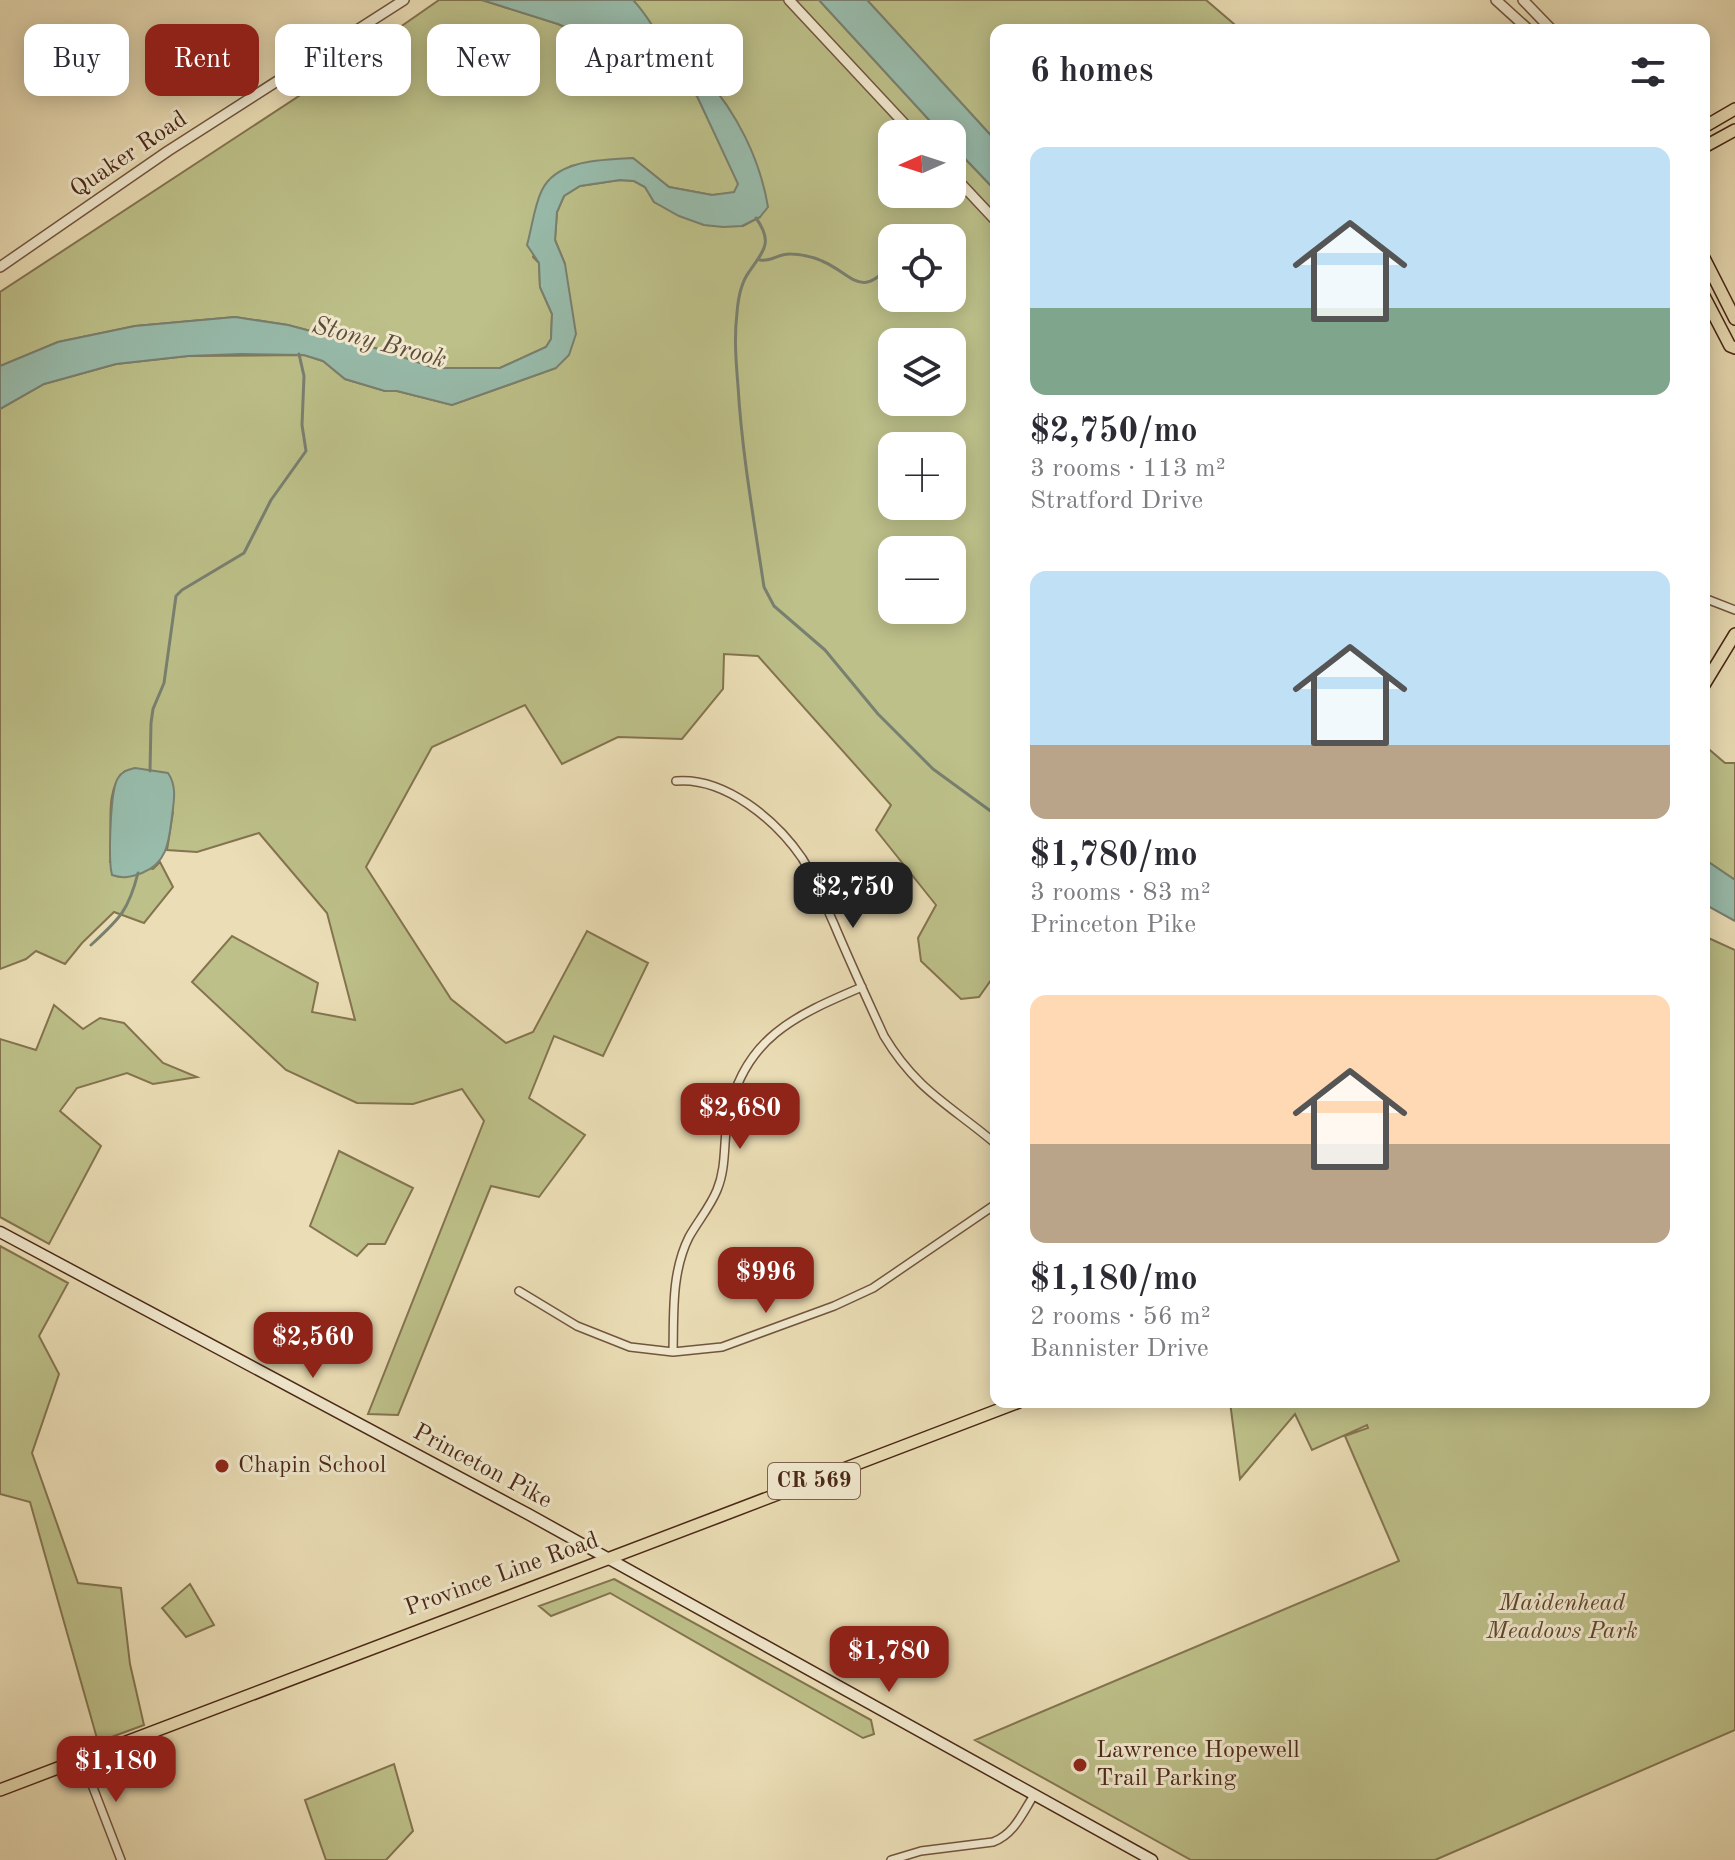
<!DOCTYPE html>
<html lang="en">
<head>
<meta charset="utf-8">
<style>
  body { margin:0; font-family:"Old Standard TT",serif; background:#f7f7f7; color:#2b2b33; height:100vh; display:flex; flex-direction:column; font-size:30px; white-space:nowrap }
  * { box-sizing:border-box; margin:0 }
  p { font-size:26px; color:#7c7c81 }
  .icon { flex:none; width:44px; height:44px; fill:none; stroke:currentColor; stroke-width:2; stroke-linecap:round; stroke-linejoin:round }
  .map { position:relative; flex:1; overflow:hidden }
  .sheet { position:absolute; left:990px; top:24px; width:720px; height:1384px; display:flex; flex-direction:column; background:#fff; border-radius:16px; box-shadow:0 4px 20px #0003 }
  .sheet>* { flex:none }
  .top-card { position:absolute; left:24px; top:24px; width:760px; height:72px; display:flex; gap:16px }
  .needle { width:52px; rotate:267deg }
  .tools { position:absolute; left:878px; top:120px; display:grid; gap:16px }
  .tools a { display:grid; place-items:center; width:88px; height:88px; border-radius:16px; background:#fff; box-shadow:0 4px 20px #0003; font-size:40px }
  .price { position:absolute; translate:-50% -68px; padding:0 18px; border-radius:16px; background:#8f2418; color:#fff; font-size:26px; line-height:52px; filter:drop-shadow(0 2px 4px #0008) }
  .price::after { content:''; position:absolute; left:50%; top:48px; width:24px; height:18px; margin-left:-12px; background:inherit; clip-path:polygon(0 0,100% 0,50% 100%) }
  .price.selected { background:#222; color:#fff }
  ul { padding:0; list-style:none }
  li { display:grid; align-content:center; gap:16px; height:424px; padding:0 40px }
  li span { display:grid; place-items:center; height:248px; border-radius:16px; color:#555 }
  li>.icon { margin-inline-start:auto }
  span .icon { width:144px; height:144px; fill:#fffc; stroke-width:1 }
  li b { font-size:34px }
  h2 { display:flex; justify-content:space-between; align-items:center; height:96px; padding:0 40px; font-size:34px }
  .chip { padding:0 28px; border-radius:16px; background:#fff; box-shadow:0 4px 20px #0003; font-size:28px; line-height:72px }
  .chip.selected { background:#8f2418; color:#fff }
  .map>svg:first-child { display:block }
  .green { fill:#bdc089; stroke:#847450; stroke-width:2; fill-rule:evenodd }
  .water { fill:#98bcac; stroke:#798070; stroke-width:2 }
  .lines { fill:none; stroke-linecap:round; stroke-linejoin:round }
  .stream { stroke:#798070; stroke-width:3 }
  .minor-casing { stroke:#72553e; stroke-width:10 }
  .tertiary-casing { stroke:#72553e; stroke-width:12 }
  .secondary-casing { stroke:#4a2716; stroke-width:13 }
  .primary-casing { stroke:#4a2716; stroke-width:14 }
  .minor { stroke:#f2ead0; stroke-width:7 }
  .tertiary { stroke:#f2ead0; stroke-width:9 }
  .secondary { stroke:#f2ead0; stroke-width:10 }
  .primary { stroke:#ebdeb6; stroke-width:11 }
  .poi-dot { fill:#8f2418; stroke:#f2ead0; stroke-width:3 }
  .labels { text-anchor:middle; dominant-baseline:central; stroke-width:6; stroke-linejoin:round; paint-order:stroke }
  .shield { fill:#f2ead0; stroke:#7c624e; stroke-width:2 }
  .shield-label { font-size:22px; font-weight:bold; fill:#4a2716 }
  .street-label { font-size:24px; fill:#4a2716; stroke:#f2ead0 }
  .poi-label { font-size:24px; fill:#4a2716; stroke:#f2ead0; text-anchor:start }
  .park-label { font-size:24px; font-style:italic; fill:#61462d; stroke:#f2ead0 }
  .water-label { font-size:26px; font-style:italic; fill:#5e4c3c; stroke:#f2ead0 }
</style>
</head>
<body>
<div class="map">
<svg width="1735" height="1860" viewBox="0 0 1735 1860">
  <rect width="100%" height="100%" fill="#ebdeb6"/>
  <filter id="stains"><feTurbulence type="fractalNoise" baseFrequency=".0025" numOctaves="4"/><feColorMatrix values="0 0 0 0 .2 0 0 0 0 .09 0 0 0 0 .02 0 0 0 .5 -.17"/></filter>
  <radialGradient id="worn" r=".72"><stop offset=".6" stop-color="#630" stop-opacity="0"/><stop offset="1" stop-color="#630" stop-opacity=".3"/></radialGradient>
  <path class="green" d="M 439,0 L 482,0 L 558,24 L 656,66 L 670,80 L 697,96 L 739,184 L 734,193 L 712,195 L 669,187 L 633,158 L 571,166 L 533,257 L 539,263 L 540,287 L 552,314 L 551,339 L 546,347 L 500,368 L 434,368 L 382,350 L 288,325 L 235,317 L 135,326 L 58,342 L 0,366 L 0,292 L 334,73 Z
    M 633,0 L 819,0 L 942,134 L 892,134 L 892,194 L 952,194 L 952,145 L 996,191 L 996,973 L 979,997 L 961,999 L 921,961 L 918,938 L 936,905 L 876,830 L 891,805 L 758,656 L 724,654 L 723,689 L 682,739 L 618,737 L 562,764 L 525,705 L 432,747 L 366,867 L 451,999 L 506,1043 L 533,1032 L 587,931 L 648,963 L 603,1056 L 554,1036 L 529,1098 L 585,1135 L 539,1197 L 491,1186 L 398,1415 L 368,1414 L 484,1121 L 462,1089 L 413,1104 L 357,1103 L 286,1070 L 192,982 L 232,936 L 318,983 L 312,1012 L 355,1020 L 327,913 L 259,833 L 197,852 L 167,850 L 173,812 L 125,771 C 102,790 114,835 110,862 L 153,869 L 160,862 L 173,887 L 144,923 L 114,912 L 82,943 L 65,964 L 36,951 L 26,959 L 0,969 L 0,409 L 44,384 L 116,364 L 188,356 L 304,355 L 323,361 L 345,379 L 385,391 L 397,391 L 452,405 L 556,368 L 565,264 L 555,240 L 557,212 L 564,196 L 580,186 L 620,180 L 634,181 L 645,187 L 654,202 L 704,225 L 743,226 L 760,217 L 702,73 L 668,47 ZM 892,238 L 952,238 L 952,298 L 892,298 ZM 892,342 L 952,342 L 952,402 L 892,402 ZM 892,446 L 952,446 L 952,506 L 892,506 ZM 892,550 L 952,550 L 952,610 L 892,610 Z
    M 867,0 L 1206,0 L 1241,30 L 996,30 L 996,141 Z
    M 1704,745 L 1725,763 L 1735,763 L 1735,880 L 1704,859 Z
    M 1704,936 L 1735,950 L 1735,1730 L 1435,1860 L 1191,1860 L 975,1740 L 1399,1561 L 1345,1436 L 1368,1428 L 1367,1425 L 1312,1450 L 1295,1414 L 1240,1479 L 1230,1402 L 1704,1402 Z
    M 54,1005 L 83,1029 L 100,1018 L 124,1023 L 163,1063 L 197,1077 L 153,1084 L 127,1073 L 77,1088 L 60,1111 L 101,1146 L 49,1244 L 0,1217 L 0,1039 L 36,1050 Z
    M 339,1151 L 413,1188 L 385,1244 L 368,1244 L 357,1256 L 310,1226 Z
    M 0,1246 L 68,1283 L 39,1336 L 59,1374 L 32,1453 L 78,1583 L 121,1588 L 130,1664 L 144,1725 L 98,1742 L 30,1502 L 0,1494 Z
    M 614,1579 L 871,1720 L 874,1734 L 863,1738 L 610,1593 L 551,1616 L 539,1606 Z
    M 190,1584 L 214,1625 L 186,1637 L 162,1608 Z
    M 394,1764 L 413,1831 L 386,1860 L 326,1860 L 305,1800 Z"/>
  <path class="water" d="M 482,0 L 633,0 C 646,13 654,30 666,45 C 676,57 693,64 704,76 C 737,113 760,159 768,207 L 760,217 L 742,226 L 723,227 L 704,225 L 679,216 L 654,202 L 645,187 L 634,181 L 620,180 L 580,186 L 564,196 L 557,212 L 555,240 L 565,264 L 576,334 L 569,355 L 556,368 L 452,405 L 397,391 L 385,391 L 345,379 L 323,361 L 304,355 L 241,354 L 188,356 L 116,364 L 44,384 L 0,409 L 0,366 L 58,342 L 135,326 L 235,317 L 288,325 L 382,350 L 434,368 L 500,368 L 546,347 L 551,339 L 552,314 L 540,287 L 539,263 L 527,245 C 532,228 534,206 542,190 C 557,159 604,160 633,158 L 669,187 L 712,195 L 734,192 L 738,184 L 697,96 L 670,80 L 656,66 L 558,24 Z
    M 819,0 L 867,0 L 880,14 L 996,141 L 996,191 L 952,145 L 952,134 L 942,134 Z
    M 135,768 L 168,773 C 177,786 174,801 172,816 C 169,840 168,863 142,873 C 131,877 123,879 112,875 L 111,870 C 109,854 110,790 118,778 C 122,771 128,770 135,768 Z
    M 1704,859 L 1735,880 L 1735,921 L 1704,904 Z"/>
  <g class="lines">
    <path class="stream" d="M 756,218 C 774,243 763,251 749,272 C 741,283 738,299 737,313 C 734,337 736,362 738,386 C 742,454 754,520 764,587 L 774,606 L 825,650 L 878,714 L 933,769 L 996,815
      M 952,254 L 954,251
      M 760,260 C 772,262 779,253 791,254 C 799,254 814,257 822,261 C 853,274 860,301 892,263
      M 150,771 L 151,723 L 153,709 L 164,683 L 176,596 L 182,590 L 244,553 L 271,500 L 306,451 L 302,425 L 304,376 L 299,354
      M 91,945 C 119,919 128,912 138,873"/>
    <defs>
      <path id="minor" d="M 1704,598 L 1735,610
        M 676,781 C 725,777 776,820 802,858 C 815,879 824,902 834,924 C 850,962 867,999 884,1036 C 917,1091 950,1105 996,1144
        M 519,1291 L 577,1326 L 630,1347 L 673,1352 L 722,1347 L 834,1306 L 873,1288 L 996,1204
        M 673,1352 C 674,1314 671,1273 689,1237 C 698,1221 710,1207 717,1190 C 727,1166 723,1141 728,1117 C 743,1038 796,1015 862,987
        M 82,1759 L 121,1860
        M 891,1860 L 921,1851 L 993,1842 C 1014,1834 1022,1814 1034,1795"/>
      <path id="tertiary" d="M 789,0 L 914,134
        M 1496,0 L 1529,30
        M 1523,0 L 1552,30
        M 952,174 L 996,221
        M 0,267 L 168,151 L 404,0"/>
      <path id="secondary" d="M 0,1232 L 528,1514 L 1152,1860"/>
      <path id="primary" d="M 1704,127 L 1735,109
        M 1704,147 L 1735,130
        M 1704,258 L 1735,319
        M 1704,296 L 1730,346 L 1735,348
        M 1704,685 L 1735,634
        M 0,1790 C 339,1658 680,1533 1019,1402"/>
    </defs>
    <use href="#minor" class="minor-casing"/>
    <use href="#tertiary" class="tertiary-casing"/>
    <use href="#secondary" class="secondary-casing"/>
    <use href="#primary" class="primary-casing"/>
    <use href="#minor" class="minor"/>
    <use href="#tertiary" class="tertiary"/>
    <use href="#secondary" class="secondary"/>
    <use href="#primary" class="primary"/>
  </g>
  <g class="poi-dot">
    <circle cx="222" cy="1466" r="8"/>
    <circle cx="1080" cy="1765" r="8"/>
  </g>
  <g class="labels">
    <rect class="shield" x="768" y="1463" width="92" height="36" rx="6"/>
    <g class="shield-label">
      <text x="814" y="1481">CR 569</text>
    </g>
    <g class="street-label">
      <text transform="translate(129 155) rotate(-34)">Quaker Road</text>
      <text transform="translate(482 1467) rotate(28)">Princeton Pike</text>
      <text transform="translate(502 1575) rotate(-20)">Province Line Road</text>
    </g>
    <g class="poi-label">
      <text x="238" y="1466">Chapin School</text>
      <text x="1096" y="1751">Lawrence Hopewell<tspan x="1096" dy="28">Trail Parking</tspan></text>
    </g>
    <g class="park-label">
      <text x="1562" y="1604">Maidenhead<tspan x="1562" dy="28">Meadows Park</tspan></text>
    </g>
    <g class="water-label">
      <text transform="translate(379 343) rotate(15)">Stony Brook</text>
    </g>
  </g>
  <rect width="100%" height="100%" filter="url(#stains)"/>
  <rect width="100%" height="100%" fill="url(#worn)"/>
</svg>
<div class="tools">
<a><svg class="needle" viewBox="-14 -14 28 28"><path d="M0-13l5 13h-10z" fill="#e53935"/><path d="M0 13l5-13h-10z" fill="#7c7c81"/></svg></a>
<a><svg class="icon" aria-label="locate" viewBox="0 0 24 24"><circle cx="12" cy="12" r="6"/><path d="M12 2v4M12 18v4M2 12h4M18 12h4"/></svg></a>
<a><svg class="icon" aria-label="layers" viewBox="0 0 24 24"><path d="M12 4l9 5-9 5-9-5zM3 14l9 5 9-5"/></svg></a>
<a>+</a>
<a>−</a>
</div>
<b class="price selected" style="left:853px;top:930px">$2,750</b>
<b class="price" style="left:740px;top:1151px">$2,680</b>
<b class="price" style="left:766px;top:1315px">$996</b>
<b class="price" style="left:313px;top:1380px">$2,560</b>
<b class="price" style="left:889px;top:1694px">$1,780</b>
<b class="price" style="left:116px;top:1804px">$1,180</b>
<div class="top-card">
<a class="chip">Buy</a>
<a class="chip selected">Rent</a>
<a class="chip">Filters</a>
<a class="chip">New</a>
<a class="chip">Apartment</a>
</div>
<section class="sheet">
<h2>6 homes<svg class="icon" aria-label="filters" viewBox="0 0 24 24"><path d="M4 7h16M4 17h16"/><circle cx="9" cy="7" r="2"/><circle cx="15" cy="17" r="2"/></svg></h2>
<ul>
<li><span style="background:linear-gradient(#bfe0f5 65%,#7fa58c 0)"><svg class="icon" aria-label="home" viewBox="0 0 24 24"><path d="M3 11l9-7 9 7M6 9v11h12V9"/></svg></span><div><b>$2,750/mo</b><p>3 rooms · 113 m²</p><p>Stratford Drive</p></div></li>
<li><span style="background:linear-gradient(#bfe0f5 70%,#b9a48a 0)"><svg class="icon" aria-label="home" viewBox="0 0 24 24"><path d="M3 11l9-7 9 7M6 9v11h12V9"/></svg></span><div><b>$1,780/mo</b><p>3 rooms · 83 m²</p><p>Princeton Pike</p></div></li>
<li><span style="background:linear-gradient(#ffd9b3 60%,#b9a48a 0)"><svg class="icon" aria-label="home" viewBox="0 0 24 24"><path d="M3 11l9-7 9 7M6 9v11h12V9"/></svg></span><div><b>$1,180/mo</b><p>2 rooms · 56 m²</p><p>Bannister Drive</p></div></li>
</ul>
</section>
</div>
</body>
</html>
